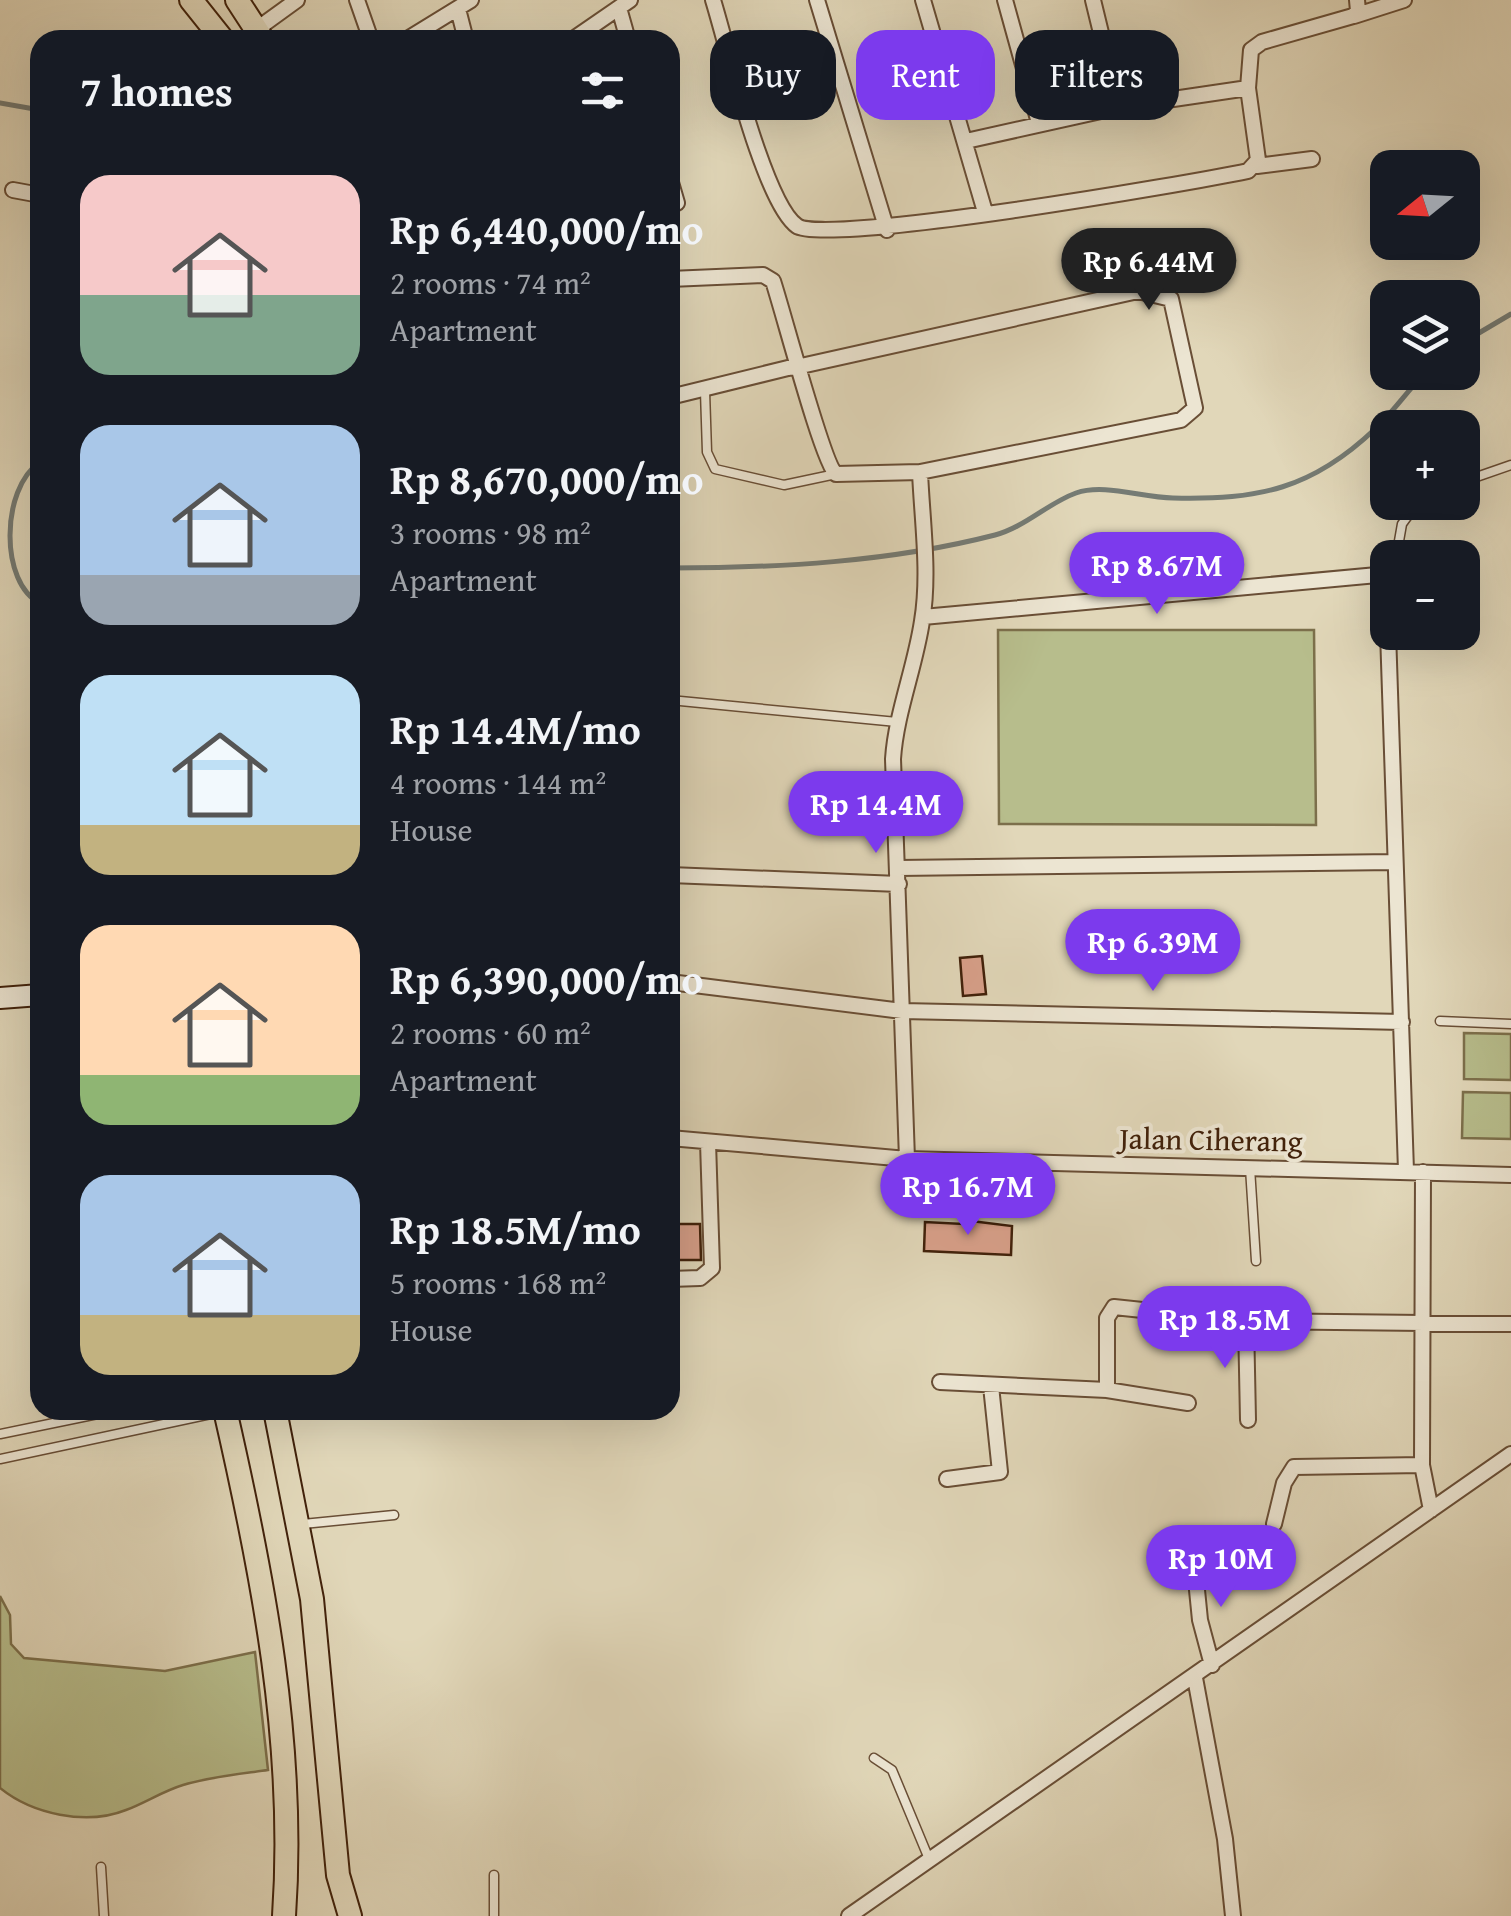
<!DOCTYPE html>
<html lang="en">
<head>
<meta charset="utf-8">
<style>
  body { margin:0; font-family:"Gentium Book Plus",serif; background:#20242c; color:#f1f3f6; height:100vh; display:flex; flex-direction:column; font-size:38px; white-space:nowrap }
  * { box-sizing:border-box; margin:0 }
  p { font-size:32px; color:#9ea1a6 }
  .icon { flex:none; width:55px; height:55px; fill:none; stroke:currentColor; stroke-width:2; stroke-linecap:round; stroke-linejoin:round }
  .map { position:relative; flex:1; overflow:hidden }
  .details { position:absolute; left:30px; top:30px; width:650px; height:1390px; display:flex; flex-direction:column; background:#171b24; border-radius:30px; box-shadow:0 10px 40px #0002 }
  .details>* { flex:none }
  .top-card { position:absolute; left:710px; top:30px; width:650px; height:90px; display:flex; gap:20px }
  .needle { width:65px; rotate:252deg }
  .buttons { position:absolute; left:1370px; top:150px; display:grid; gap:20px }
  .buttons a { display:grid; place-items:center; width:110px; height:110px; border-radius:20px; background:#171b24; box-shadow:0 10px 40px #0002; font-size:50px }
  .price { position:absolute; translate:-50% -85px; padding:0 22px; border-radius:35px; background:#7c3aed; color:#fff; font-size:32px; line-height:65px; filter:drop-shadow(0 2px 5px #0008) }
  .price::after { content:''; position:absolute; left:50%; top:60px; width:30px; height:22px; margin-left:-15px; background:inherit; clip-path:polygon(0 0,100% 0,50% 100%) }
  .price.on { background:#222; color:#fff }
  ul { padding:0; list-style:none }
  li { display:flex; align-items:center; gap:30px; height:250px; padding:0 50px }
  li span { display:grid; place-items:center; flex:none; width:280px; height:200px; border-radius:30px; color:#555 }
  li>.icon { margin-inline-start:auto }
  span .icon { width:120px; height:120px; fill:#fffc; stroke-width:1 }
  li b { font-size:42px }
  h2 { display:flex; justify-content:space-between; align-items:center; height:120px; padding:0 50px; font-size:42px }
  .tag { padding:0 35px; border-radius:30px; background:#171b24; box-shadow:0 10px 40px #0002; font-size:35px; line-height:90px }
  .tag.on { background:#7c3aed; color:#fff }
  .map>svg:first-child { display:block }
  .green { fill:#b7bd8c; stroke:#7c6f4b; stroke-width:2.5 }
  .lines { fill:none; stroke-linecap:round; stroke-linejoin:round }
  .stream { stroke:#757b74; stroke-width:5 }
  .building { fill:#d8a08a; stroke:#41210a; stroke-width:2.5 }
  .lane-casing { stroke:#694e36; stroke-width:11 }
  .street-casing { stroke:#694e36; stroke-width:18 }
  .secondary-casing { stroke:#41210a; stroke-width:24 }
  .primary-casing { stroke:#41210a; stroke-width:26 }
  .lane { stroke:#ece5d2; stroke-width:8 }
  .street { stroke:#ece5d2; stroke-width:14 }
  .secondary { stroke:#ece5d2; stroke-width:20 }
  .primary { stroke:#e1d7b9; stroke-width:22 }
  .labels { text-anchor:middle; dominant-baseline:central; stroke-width:8; stroke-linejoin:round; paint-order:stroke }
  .street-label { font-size:30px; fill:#41210a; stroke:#ece5d2 }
</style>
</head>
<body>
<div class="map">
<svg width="1511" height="1916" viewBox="0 0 1511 1916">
  <rect width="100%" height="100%" fill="#e1d7b9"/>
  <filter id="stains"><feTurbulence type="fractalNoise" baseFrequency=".002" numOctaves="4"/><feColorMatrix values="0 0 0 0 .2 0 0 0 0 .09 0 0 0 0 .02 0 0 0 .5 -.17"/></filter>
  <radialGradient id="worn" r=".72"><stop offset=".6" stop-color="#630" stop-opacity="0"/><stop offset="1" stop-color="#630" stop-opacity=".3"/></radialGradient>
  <path class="green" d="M 998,630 L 1314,630 L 1316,825 L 999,824 Z
    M 1464,1033 L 1511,1034 L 1511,1080 L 1464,1079 Z
    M 1463,1092 L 1511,1093 L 1511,1139 L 1462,1138 Z
    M 0,1596 L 10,1615 L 11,1644 L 24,1658 L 165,1671 L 255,1652 L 268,1770 C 240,1774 209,1777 183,1785 C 163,1791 145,1803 126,1810 C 86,1826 32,1814 0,1788 Z"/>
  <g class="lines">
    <path class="stream" d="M 0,103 L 40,110
      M 1462,343 L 1511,314
      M 40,462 C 0,489 0,584 40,603
      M 670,568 C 778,568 890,562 995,535 C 1025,527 1048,503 1076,493 C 1105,483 1142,498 1173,498 C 1259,500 1312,489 1375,429 C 1393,412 1408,390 1426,372"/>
  </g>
  <path class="building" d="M 982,956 L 986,994 L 963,996 L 960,958 Z
    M 963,1220 L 1012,1226 L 1011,1255 L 924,1251 L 925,1222 L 963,1224 Z
    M 673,1224 L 700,1224 L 701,1260 L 673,1260 Z"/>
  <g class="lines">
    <defs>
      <path id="lane" d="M 705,391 L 707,452 L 715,469 L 784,485 L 836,474
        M 1462,482 L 1511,465
        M 1396,558 L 1402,524 L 1418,502
        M 670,700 L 897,722
        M 1440,1021 L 1511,1024
        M 1250,1168 L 1256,1261
        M 0,1434 L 117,1410
        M 0,1459 L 220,1412
        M 303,1524 L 394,1515
        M 874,1758 L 892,1770 L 929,1859
        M 101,1867 L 104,1916
        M 494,1916 L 494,1875"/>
      <path id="street" d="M 357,0 L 371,40
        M 713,0 C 727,45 764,203 797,226 C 825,246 1192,183 1248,171 L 1258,160 L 1248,88 L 1251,50 L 1262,42 L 1353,16 L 1358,11 L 1357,0
        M 817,0 L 887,230
        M 923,0 L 985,212
        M 1005,0 L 1039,123
        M 1093,0 L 1119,107
        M 619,8 L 628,40
        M 458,9 L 466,40
        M 1354,16 L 1404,0
        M 257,29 L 297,0
        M 406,40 L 471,0
        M 572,40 L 630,0
        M 966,141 L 1119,107 L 1248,88
        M 1257,166 L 1312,159
        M 670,179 L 677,203
        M 13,190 L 40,195
        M 670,279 L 763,275 L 773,281 C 783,311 823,464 836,474 L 920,472 L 1181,420 L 1195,408 L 1171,299 L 1138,291 L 801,366 L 788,368 L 670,397
        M 923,617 L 1388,574
        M 1388,632 L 1406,1171
        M 898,868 L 1395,862
        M 670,875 L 899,884
        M 670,982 L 902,1011 L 1402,1022
        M 670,1138 L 907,1159 L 1511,1175
        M 907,1159 L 893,759 C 896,713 915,668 922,621 C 930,574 922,520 920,472
        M 1423,1172 L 1422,1465 L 1431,1510
        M 670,1279 L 700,1278 L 712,1268 L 708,1142
        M 1246,1321 L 1248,1420
        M 940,1382 L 1107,1390 L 1188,1403
        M 1107,1390 L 1107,1318 L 1114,1307 L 1246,1321 L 1511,1324
        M 947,1479 L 1000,1472 L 991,1386
        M 1274,1524 L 1284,1483 L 1294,1467 L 1422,1465
        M 1194,1560 L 1200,1620 L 1212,1665
        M 1195,1678 L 1225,1839 L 1233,1916
        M 849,1916 L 1511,1454"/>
      <path id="secondary" d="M 0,998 L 40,995"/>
      <path id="primary" d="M 191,0 L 223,40
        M 237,0 L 263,40
        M 225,1410 C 263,1576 296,1745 284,1916
        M 275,1410 L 312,1599 L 338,1875 L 350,1916"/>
    </defs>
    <use href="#lane" class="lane-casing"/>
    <use href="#street" class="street-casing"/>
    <use href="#secondary" class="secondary-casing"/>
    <use href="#primary" class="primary-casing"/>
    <use href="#lane" class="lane"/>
    <use href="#street" class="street"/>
    <use href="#secondary" class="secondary"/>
    <use href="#primary" class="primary"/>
  </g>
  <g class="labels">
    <g class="street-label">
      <text transform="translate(1211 1139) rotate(1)">Jalan Ciherang</text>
    </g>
  </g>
  <rect width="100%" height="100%" filter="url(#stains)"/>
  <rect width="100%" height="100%" fill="url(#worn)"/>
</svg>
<div class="buttons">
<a><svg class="needle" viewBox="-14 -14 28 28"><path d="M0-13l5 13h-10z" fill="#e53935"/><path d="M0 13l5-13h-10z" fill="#9ea1a6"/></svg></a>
<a><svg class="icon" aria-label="layers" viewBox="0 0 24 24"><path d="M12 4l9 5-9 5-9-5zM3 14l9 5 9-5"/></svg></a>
<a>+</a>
<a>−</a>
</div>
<b class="price on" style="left:1149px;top:313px">Rp 6.44M</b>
<b class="price" style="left:1157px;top:617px">Rp 8.67M</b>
<b class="price" style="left:876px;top:856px">Rp 14.4M</b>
<b class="price" style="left:1153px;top:994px">Rp 6.39M</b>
<b class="price" style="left:968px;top:1238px">Rp 16.7M</b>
<b class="price" style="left:1225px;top:1371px">Rp 18.5M</b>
<b class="price" style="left:1221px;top:1610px">Rp 10M</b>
<div class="top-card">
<a class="tag">Buy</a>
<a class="tag on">Rent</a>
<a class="tag">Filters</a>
</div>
<section class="details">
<h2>7 homes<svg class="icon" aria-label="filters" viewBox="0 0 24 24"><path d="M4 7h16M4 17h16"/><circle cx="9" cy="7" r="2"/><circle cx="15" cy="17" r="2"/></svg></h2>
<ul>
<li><span style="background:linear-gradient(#f6c9c9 60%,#7fa58c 0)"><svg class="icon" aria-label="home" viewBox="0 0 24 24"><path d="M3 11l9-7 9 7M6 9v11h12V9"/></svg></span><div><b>Rp 6,440,000/mo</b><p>2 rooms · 74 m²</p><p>Apartment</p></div></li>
<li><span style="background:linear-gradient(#a9c7e8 75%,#9aa5b1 0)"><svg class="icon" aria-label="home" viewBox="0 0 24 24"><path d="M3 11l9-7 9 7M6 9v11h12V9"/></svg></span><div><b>Rp 8,670,000/mo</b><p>3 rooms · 98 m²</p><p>Apartment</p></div></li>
<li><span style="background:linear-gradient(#bfe0f5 75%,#c2b280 0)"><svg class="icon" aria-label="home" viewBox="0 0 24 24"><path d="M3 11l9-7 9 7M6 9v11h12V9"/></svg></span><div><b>Rp 14.4M/mo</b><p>4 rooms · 144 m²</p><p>House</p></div></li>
<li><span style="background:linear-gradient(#ffd9b3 75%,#8fb573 0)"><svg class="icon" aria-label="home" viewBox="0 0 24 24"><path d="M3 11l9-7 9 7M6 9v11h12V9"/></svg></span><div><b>Rp 6,390,000/mo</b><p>2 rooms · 60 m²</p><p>Apartment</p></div></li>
<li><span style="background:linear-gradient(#a9c7e8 70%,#c2b280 0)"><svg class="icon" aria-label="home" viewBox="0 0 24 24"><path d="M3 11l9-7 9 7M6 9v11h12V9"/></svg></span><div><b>Rp 18.5M/mo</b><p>5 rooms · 168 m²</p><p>House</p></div></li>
</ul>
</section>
</div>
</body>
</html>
